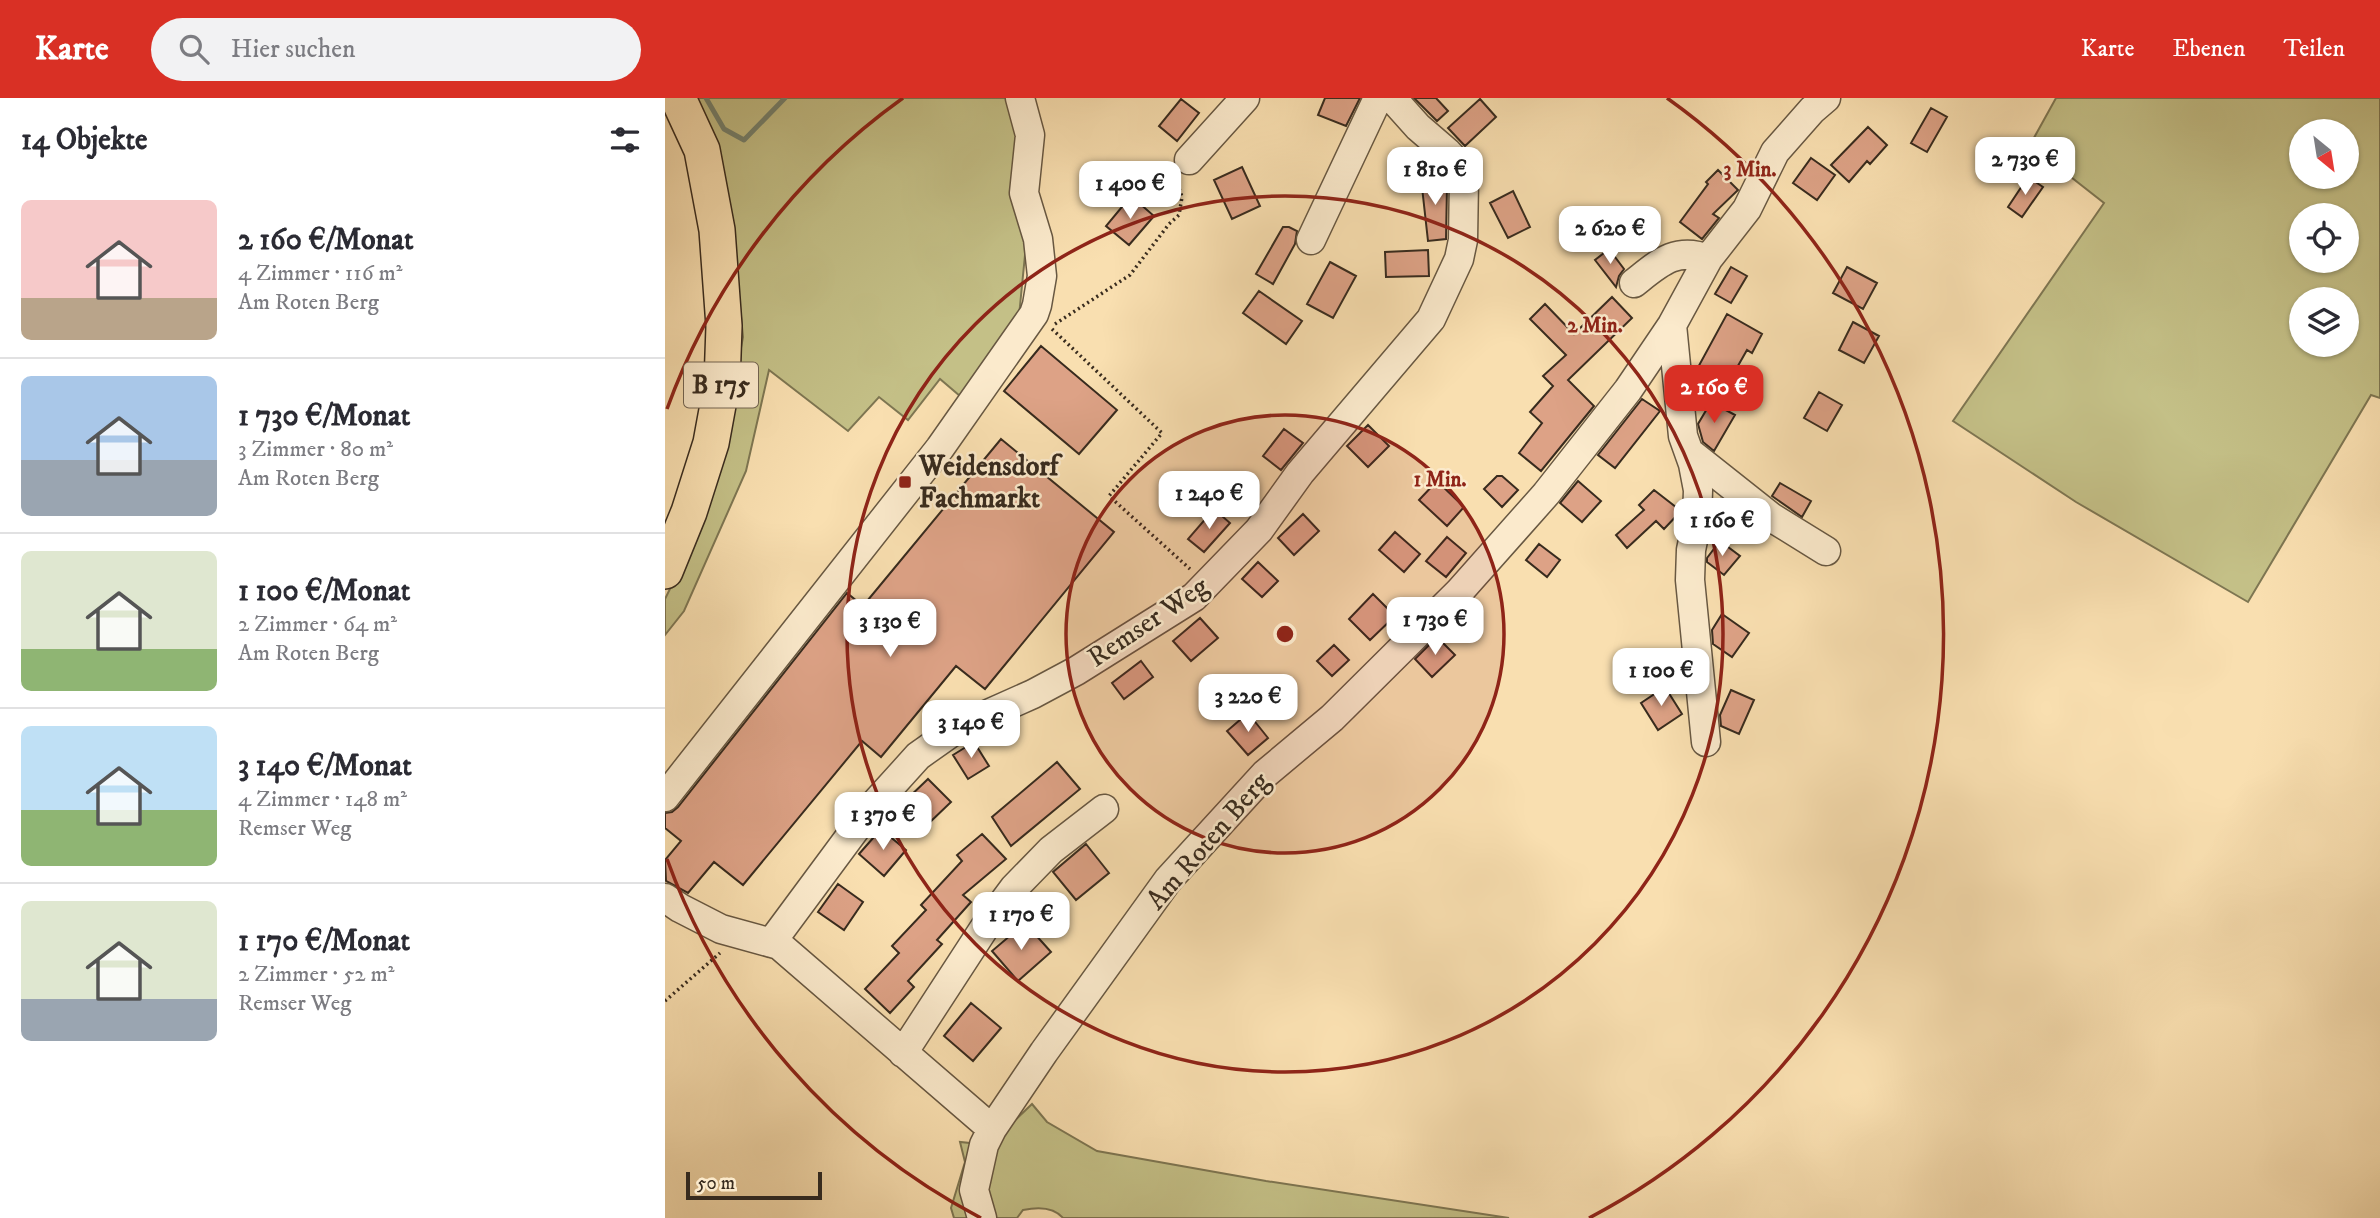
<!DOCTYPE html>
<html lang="de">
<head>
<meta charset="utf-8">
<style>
  body { margin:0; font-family:"IM FELL DW Pica",serif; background:#f2f2f3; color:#2b2b33; height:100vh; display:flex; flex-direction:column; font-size:26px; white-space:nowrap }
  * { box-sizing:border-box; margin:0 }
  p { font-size:23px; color:#7c7c81 }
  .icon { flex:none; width:38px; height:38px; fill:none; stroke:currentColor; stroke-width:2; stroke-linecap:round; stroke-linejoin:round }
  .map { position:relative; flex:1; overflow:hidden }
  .panel { display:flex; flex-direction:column; background:#fff; width:665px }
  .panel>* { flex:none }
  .needle { width:46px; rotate:150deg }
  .buttons { position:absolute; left:1624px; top:21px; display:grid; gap:14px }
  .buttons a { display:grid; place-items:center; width:70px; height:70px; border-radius:50%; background:#fff; box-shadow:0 2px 5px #0004; font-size:35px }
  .scale { position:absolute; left:21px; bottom:18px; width:136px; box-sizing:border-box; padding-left:7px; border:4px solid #382b1e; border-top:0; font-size:19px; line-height:24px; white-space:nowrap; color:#382b1e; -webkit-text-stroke:5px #fbeacc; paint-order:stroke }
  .price { position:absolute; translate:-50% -60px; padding:0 16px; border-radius:14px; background:#fff; color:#222; font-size:23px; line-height:46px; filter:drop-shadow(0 2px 4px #0008) }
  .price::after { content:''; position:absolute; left:50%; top:42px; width:21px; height:16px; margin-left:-10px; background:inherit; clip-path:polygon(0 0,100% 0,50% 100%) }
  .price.current { background:#d93025; color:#fff }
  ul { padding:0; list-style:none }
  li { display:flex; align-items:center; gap:21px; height:175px; padding:0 21px }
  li+li { border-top:2px solid #e1e1e2 }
  li span { display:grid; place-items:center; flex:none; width:196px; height:140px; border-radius:10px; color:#555 }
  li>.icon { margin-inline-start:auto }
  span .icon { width:84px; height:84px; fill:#fffc; stroke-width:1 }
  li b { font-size:30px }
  h2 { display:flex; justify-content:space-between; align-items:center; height:84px; padding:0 21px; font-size:30px }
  header { display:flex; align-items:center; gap:42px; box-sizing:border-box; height:98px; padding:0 35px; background:#d93025; color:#fff }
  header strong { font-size:33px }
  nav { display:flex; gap:38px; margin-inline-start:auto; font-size:24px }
  .search { width:490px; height:63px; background:#f2f2f3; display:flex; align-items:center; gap:18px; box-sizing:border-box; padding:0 24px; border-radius:38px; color:#7c7c81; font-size:26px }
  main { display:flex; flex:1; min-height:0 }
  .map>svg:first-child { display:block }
  .green { fill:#c4c087; stroke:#7e7652; stroke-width:2; fill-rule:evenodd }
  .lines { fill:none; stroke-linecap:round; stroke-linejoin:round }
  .stream { stroke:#758370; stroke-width:5 }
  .building { fill:#dda286; stroke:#382b1e; stroke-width:2 }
  .minor-casing { stroke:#685842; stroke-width:31 }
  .major-casing { stroke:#382b1e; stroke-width:38 }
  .path { stroke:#382b1e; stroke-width:3.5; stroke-dasharray:2 3.5; stroke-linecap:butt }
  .minor { stroke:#fbeacc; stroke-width:28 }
  .major { stroke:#f9dfb0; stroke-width:35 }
  .ring { fill:none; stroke:#8f2418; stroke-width:3.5 }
  .poi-dot { fill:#8f2418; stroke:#fbeacc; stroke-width:2.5 }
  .labels { text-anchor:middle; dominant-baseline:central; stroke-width:5; stroke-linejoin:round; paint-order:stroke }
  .shield { fill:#fbeacc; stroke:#726452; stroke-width:2 }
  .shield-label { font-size:26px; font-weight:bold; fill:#382b1e }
  .poi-label { font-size:28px; font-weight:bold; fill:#382b1e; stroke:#fbeacc; text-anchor:start }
  .street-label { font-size:28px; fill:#382b1e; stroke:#fbeacc }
  .centre { fill:#8f2418; stroke:#fbeacc; stroke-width:3.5 }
  .ring-label { font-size:21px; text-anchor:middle; font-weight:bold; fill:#8f2418; stroke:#fbeacc; stroke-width:5; stroke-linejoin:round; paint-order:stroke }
</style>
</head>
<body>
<header>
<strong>Karte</strong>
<div class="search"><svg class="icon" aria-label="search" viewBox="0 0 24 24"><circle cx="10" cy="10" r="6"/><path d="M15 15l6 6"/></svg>Hier suchen</div>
<nav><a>Karte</a><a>Ebenen</a><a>Teilen</a></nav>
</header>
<main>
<section class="panel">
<h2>14 Objekte<svg class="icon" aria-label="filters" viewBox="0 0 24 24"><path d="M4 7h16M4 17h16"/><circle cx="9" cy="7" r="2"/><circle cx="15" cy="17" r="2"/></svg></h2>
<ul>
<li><span style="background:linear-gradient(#f6c9c9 70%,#b9a48a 0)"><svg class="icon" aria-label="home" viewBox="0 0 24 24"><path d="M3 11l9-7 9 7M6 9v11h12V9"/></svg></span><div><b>2 160 €/Monat</b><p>4 Zimmer · 116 m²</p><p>Am Roten Berg</p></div></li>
<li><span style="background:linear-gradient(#a9c7e8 60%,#9aa5b1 0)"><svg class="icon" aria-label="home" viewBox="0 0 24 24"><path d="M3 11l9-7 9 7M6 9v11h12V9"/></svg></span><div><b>1 730 €/Monat</b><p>3 Zimmer · 80 m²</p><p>Am Roten Berg</p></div></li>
<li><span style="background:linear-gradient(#dfe7d0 70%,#8fb573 0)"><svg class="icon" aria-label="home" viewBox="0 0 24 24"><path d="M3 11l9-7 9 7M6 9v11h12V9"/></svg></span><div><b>1 100 €/Monat</b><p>2 Zimmer · 64 m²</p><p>Am Roten Berg</p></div></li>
<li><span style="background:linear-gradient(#bfe0f5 60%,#8fb573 0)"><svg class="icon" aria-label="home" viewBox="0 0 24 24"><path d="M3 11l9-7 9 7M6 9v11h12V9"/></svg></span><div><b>3 140 €/Monat</b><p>4 Zimmer · 148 m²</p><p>Remser Weg</p></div></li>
<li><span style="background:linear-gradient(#dfe7d0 70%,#9aa5b1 0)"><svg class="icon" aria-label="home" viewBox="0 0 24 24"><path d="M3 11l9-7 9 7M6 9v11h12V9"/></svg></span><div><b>1 170 €/Monat</b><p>2 Zimmer · 52 m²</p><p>Remser Weg</p></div></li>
</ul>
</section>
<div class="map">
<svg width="1715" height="1120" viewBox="0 0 1715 1120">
  <rect width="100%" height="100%" fill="#f9dfb0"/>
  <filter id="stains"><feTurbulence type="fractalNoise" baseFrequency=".00286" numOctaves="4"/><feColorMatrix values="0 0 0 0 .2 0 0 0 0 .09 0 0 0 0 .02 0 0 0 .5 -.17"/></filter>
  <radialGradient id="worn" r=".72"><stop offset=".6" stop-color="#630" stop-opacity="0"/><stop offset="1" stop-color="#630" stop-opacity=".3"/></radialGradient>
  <path class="green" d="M 28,0 L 347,0 L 358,29 L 360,157 L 354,218 L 295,298 L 275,281 L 243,322 L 214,299 L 183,333 L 104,272 L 81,373 L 19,513 L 0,537 L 0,501 L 26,448 L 54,369 L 78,239 L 65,107 Z
    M 1391,0 L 1715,0 L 1715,300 L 1706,297 L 1583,504 L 1411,404 L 1288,323 L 1439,105 L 1365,47 ZM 1636,33 L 1682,33 L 1682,79 L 1636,79 ZM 1636,117 L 1682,117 L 1682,163 L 1636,163 ZM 1636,201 L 1682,201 L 1682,247 L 1636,247 Z
    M 367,1006 L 382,1024 L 432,1053 L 601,1083 L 844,1120 L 398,1120 C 388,1108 372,1109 358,1112 L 352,1120 L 289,1120 L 286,1110 L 300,1064 L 295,1044 L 324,1047 Z"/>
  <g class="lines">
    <path class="stream" d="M 41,0 L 59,31 L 79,42 L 120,0"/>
  </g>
  <path class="building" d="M 660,0 L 695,0 L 681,28 L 653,17 Z
    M 749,0 L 771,0 L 783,13 L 772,23 Z
    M 516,1 L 534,15 L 512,43 L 494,28 Z
    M 815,1 L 831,19 L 800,48 L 783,30 Z
    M 1266,10 L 1282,19 L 1262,54 L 1246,45 Z
    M 1203,29 L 1222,47 L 1205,66 L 1202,63 L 1184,84 L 1166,67 Z
    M 1146,60 L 1170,77 L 1152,102 L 1128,85 Z
    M 577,69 L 595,108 L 567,121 L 549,82 Z
    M 1053,72 L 1073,92 L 1048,116 L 1054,120 L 1037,141 L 1015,124 L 1043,86 L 1041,84 Z
    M 780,78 L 782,87 L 781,141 L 763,143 L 756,80 Z
    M 1363,79 L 1378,89 L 1357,119 L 1343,109 Z
    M 848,93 L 865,129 L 843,140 L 825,105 Z
    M 466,98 L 489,118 L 464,147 L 441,128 Z
    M 618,129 L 624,129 L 632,133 L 630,146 L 608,186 L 591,176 Z
    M 944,151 L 959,171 L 954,178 L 951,189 L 930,162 Z
    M 763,152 L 764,178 L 721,179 L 720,154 Z
    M 665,164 L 691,178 L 668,220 L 642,206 Z
    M 1066,169 L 1082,178 L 1066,205 L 1050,196 Z
    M 1182,169 L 1212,185 L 1198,211 L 1168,195 Z
    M 594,193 L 637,223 L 621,246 L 578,215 Z
    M 947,199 L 967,220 L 903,282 L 929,308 L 876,373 L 854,355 L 877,325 L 865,314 L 888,288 L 878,278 L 901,257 L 865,221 L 880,206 L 909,236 Z
    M 1062,216 L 1097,236 L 1087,255 L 1082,252 L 1061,289 L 1031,273 Z
    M 1188,224 L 1214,238 L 1199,265 L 1174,252 Z
    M 376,248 L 452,312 L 414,356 L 339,293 Z
    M 1154,294 L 1177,307 L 1162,333 L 1139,320 Z
    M 977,301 L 995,313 L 950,370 L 933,357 Z
    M 1046,304 L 1070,317 L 1049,353 L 1038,344 L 1033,326 Z
    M 703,327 L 724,348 L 703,369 L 682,348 Z
    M 619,331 L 638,345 L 616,372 L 598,358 Z
    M 336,341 L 449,434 L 320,591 L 291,568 L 216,659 L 197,643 L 78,787 L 49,764 L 23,795 L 1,783 L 0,762 L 16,743 L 0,730 L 0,715 L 7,714 L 13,709 L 182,495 L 198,508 Z
    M 832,378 L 837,378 L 853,392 L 837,409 L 819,391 Z
    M 772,383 L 799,409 L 782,428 L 754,402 Z
    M 913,383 L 936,403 L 917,424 L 895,405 Z
    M 1115,385 L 1146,403 L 1137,419 L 1107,398 Z
    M 989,392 L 1016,413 L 999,431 L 991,423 L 962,450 L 951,437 L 979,412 L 974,407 Z
    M 1056,401 L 1083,422 L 1080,428 L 1050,410 Z
    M 549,411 L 565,425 L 539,454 L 523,441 Z
    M 638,416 L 654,433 L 629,457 L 613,440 Z
    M 730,434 L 755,456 L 739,474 L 714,452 Z
    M 782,439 L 801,455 L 781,479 L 761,463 Z
    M 1055,443 L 1075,458 L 1059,477 L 1042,464 L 1042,460 Z
    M 874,446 L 895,462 L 882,479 L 861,462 Z
    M 593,464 L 613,483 L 597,499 L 577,481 Z
    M 708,496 L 730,518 L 705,542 L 684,521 Z
    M 1057,516 L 1084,535 L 1067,559 L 1048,546 L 1047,532 Z
    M 535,520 L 553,540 L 526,563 L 508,543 Z
    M 772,539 L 790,557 L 767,579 L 750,561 Z
    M 669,547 L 684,562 L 667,578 L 652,563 Z
    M 476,563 L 488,579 L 459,601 L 447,585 Z
    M 1000,589 L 1017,616 L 993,632 L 976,605 Z
    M 1066,592 L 1089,602 L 1074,636 L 1056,628 L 1055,617 Z
    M 583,615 L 603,640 L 583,657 L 562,633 Z
    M 309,644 L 324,668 L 303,681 L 288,657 Z
    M 392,664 L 415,691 L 346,748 L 327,719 Z
    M 263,681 L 286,704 L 263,726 L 240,703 Z
    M 216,731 L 241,752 L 219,778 L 194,756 Z
    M 317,736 L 341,761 L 298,797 L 306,804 L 272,842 L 277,846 L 243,883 L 249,889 L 225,915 L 200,891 L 234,855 L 227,848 L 261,812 L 256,807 L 297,763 L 292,757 Z
    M 421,746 L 444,775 L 411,802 L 388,774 Z
    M 173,786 L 198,804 L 179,832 L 153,814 Z
    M 360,825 L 386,854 L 353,883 L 327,853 Z
    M 306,905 L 336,930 L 308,963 L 279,938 Z"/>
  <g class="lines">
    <defs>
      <path id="minor" d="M 524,62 L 580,0
        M 646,142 L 713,0
        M 969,185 C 993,166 1011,148 1043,161
        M 1007,227 L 1018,338 L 1028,366 L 1033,392 L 1032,423 L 1026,452 L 1025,482 L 1041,644
        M 1024,354 L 1106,419 L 1161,453
        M 0,699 L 275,350 L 369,216 L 372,207 L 377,178 L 373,141 L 359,95 L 365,37 L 355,0
        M 0,800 L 15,810 L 56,831 L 114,847 L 327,1031
        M 106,845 L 206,710 L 253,658 L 294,629 L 368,596 L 411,573 L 529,499 L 594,432 L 635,375 L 766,221 L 794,161 L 798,142 L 799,82 L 794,67 L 782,54 L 753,29 L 727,0
        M 238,955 L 320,829 L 349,790 L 386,752 L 439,711
        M 317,1120 L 309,1092 L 319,1047 L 327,1031 L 379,954 L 503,782 L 600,676 L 667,620 L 794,494 L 881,396 L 963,292 L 1007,227 L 1043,161 L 1082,111 L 1110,54 L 1147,12 L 1161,0"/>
      <path id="major" d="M 0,473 L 24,414 L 46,345 L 57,285 L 59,228 L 52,132 L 37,52 L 13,0"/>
    </defs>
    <use href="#minor" class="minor-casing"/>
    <use href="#major" class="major-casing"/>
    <path class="path" d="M 390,226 L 465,177 L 504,126 L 514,117 L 517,99 L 512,84 L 514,80
      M 387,231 L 497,335 L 444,398 L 525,471
      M 0,903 L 55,855"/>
    <use href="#minor" class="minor"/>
    <use href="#major" class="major"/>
  </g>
  <circle cx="620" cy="536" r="219" fill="#8f2418" fill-opacity=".12"/>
  <g class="ring">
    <circle cx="620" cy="536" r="219"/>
    <circle cx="620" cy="536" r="438"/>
    <path d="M316 1120A658 658 0 0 1 2 761M2 311A658 658 0 0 1 238 0M1002 0A658 658 0 0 1 924 1120"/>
  </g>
  <rect class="poi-dot" x="233" y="377" width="14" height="14" rx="3.5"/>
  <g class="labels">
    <rect class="shield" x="19" y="264.5" width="74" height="45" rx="5"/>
    <g class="shield-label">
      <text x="56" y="287">B 175</text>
    </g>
    <g class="poi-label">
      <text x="254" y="368">Weidensdorf<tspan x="254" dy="32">Fachmarkt</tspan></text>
    </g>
    <g class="street-label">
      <text transform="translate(483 524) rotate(-34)">Remser Weg</text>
      <text transform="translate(543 743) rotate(-49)">Am Roten Berg</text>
    </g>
  </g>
  <circle cx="620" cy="536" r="10" class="centre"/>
  <g class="ring-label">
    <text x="1085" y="78">3 Min.</text>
    <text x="930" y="234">2 Min.</text>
    <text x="775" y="388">1 Min.</text>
  </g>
  <rect width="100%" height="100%" filter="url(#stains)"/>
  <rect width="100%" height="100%" fill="url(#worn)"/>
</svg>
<div class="buttons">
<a><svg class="needle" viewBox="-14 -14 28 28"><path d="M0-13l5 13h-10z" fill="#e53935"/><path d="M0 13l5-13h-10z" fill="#7c7c81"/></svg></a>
<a><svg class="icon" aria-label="locate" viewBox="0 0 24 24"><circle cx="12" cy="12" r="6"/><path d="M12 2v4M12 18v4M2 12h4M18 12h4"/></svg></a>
<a><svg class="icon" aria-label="layers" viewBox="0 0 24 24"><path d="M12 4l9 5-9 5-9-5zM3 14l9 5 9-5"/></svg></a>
</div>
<div class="scale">50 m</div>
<b class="price" style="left:1360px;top:99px">2 730 €</b>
<b class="price" style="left:770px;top:109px">1 810 €</b>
<b class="price" style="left:465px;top:123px">1 400 €</b>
<b class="price" style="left:945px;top:168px">2 620 €</b>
<b class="price current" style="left:1049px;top:327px">2 160 €</b>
<b class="price" style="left:544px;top:433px">1 240 €</b>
<b class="price" style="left:1057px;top:460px">1 160 €</b>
<b class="price" style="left:770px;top:559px">1 730 €</b>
<b class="price" style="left:225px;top:561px">3 130 €</b>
<b class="price" style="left:996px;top:610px">1 100 €</b>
<b class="price" style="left:583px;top:636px">3 220 €</b>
<b class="price" style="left:306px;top:662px">3 140 €</b>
<b class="price" style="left:218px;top:754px">1 370 €</b>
<b class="price" style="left:356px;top:854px">1 170 €</b>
</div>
</main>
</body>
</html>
